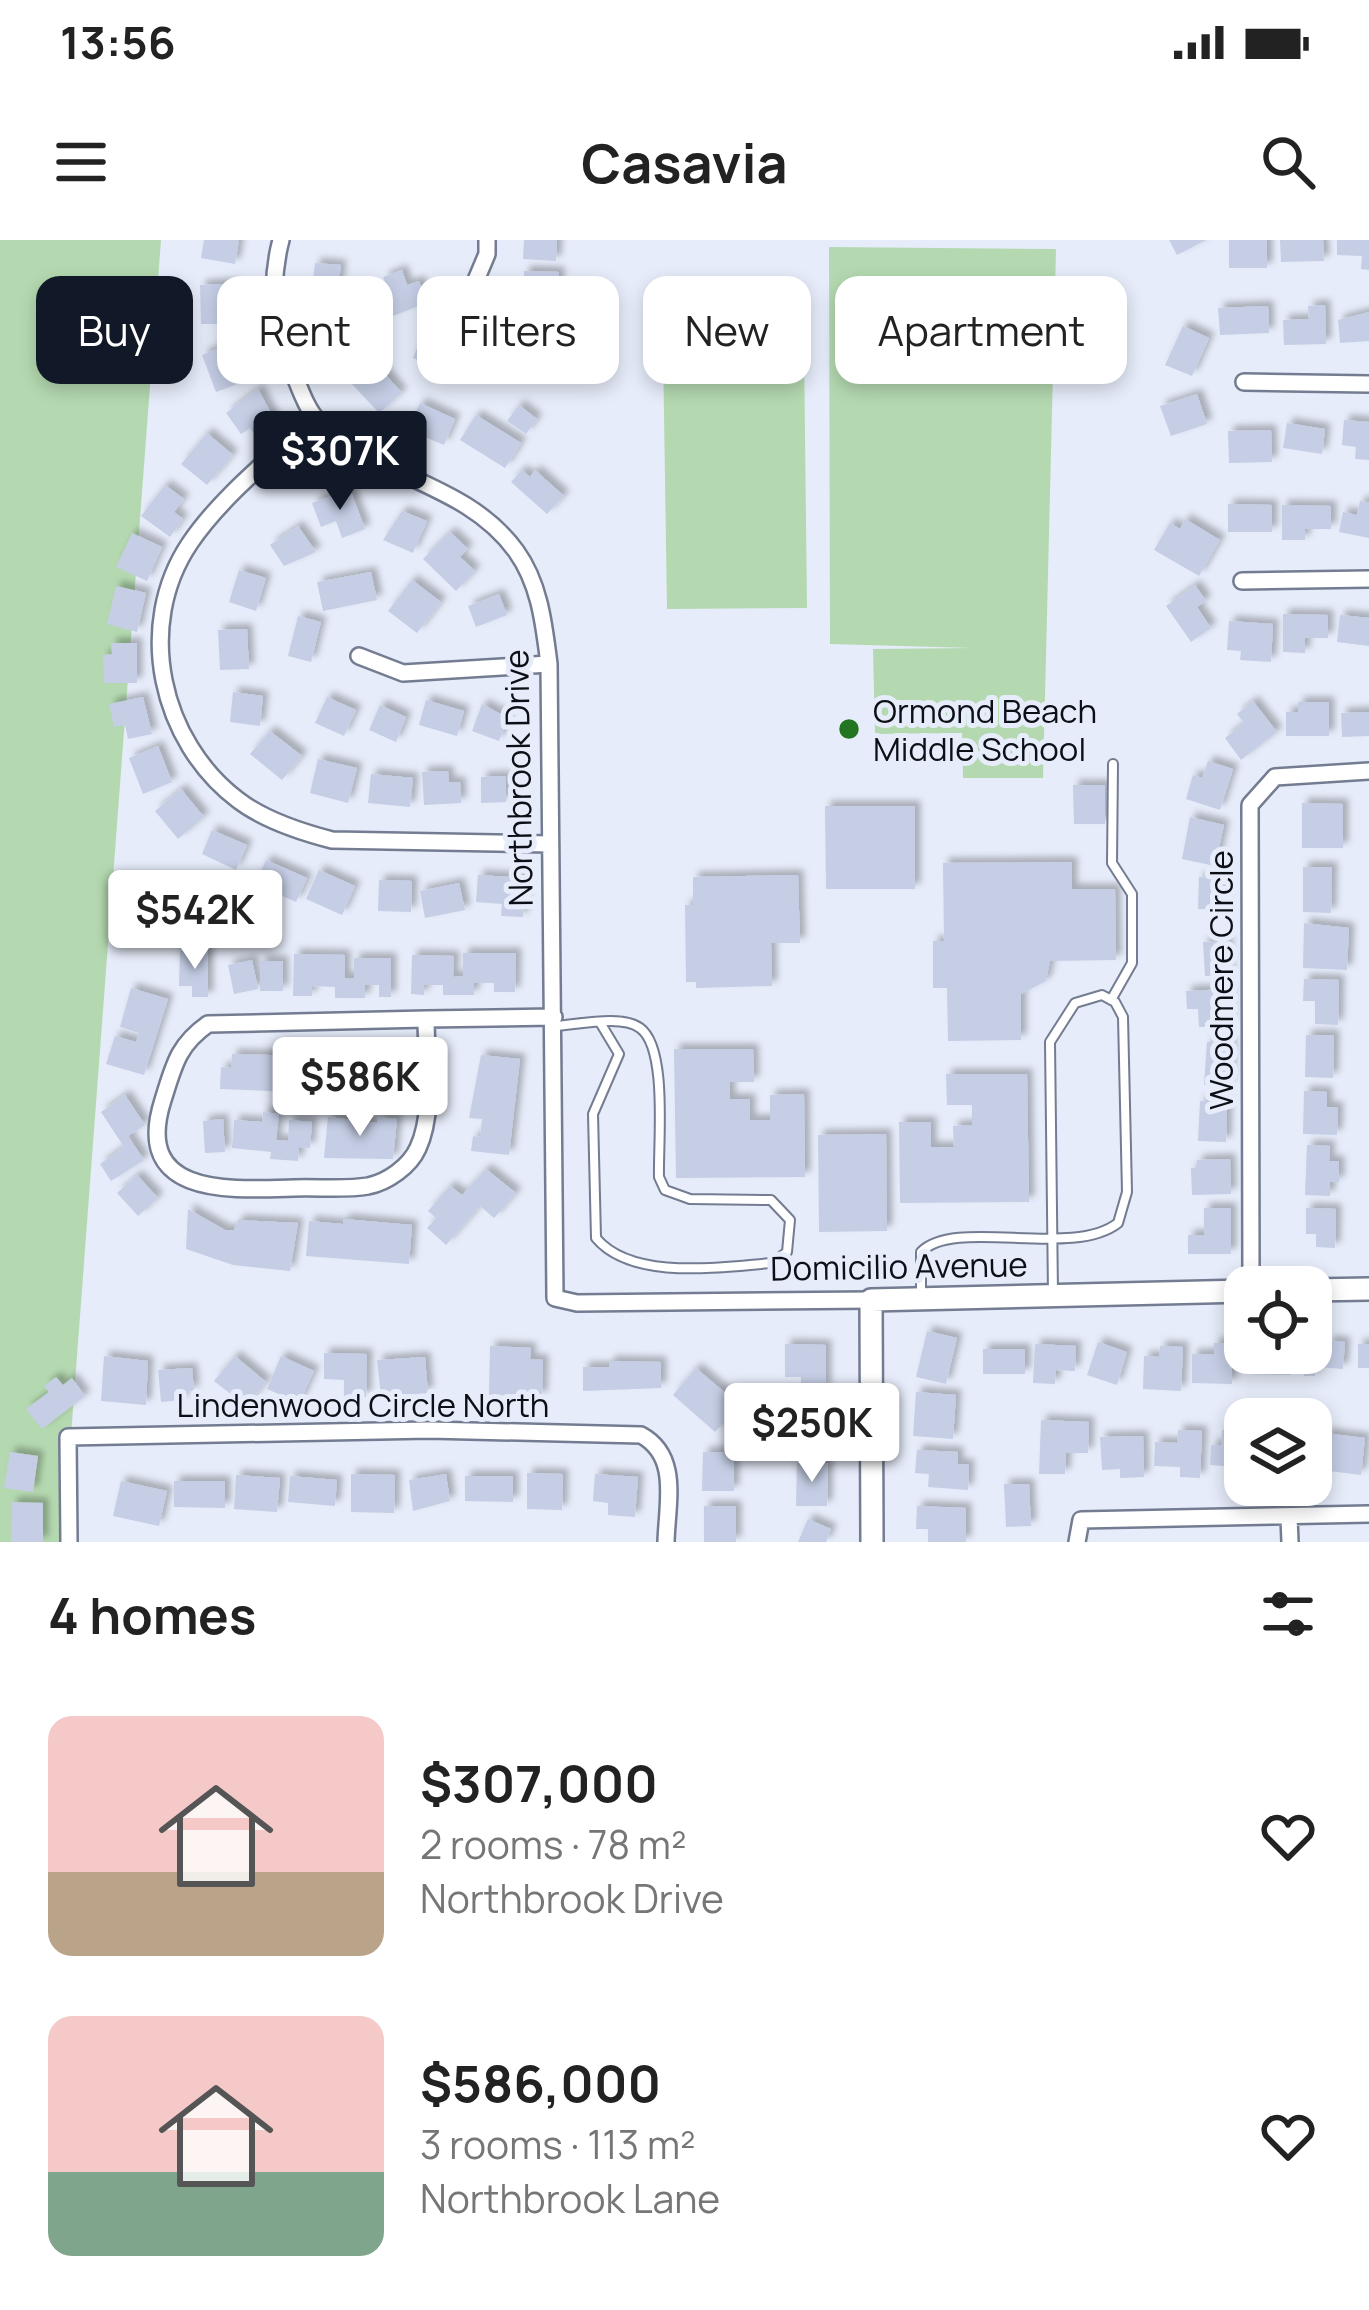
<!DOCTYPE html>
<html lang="en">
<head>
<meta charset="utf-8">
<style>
  body { margin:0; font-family:Manrope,sans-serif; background:#f6f6f6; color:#222; height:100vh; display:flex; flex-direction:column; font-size:45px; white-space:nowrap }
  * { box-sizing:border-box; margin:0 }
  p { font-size:39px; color:#767676 }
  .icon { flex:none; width:66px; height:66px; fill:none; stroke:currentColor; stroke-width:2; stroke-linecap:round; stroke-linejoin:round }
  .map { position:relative; height:1302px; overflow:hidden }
  .side { display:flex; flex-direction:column; background:#fff; flex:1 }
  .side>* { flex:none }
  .hud { position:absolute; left:36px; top:36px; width:1299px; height:108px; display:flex; gap:24px }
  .tools { position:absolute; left:1224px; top:1026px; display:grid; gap:24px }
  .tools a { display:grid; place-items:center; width:108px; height:108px; border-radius:24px; background:#fff; box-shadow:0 6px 18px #0003; font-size:60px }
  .price { position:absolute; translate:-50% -102px; padding:0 27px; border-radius:12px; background:#fff; color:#222; font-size:39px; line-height:78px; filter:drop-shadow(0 3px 6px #0008) }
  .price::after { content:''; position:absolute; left:50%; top:72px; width:36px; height:27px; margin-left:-18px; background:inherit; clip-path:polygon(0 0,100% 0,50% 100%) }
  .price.active { background:#111827; color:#fff }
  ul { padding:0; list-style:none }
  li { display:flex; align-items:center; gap:36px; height:300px; padding:0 48px }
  li span { display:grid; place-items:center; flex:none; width:336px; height:240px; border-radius:24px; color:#555 }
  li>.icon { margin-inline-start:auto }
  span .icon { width:144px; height:144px; fill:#fffc; stroke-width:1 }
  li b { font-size:51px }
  h2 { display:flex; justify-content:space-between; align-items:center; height:144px; padding:0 48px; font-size:51px }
  .chip { padding:0 42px; border-radius:24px; background:#fff; box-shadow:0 6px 18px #0003; font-size:42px; line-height:108px }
  .chip.active { background:#111827; color:#fff }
  .status { display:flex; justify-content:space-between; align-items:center; height:84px; padding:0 60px; background:#fff; direction:ltr }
  .status svg { height:33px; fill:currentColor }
  header { display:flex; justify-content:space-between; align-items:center; height:156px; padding:0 48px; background:#fff; font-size:54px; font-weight:700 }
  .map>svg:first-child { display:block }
  .green { fill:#b4d9b0 }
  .building { fill:#c5cee5; filter:url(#shadow) }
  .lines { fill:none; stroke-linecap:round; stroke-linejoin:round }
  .lane-casing { stroke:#737c91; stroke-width:12 }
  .street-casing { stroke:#737c91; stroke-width:20 }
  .secondary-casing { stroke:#737c91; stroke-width:26 }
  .lane { stroke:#fff; stroke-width:8 }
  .street { stroke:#fff; stroke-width:15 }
  .secondary { stroke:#fff; stroke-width:21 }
  .poi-dot { fill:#237621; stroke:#e6ecfa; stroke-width:4.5 }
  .labels { text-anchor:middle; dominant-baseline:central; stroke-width:10; stroke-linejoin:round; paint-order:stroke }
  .poi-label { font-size:33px; fill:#0d0f17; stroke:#e6ecfa; text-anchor:start }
  .street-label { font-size:33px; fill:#0d0f17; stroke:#e6ecfa }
</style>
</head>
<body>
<div class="status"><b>13:56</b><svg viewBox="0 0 49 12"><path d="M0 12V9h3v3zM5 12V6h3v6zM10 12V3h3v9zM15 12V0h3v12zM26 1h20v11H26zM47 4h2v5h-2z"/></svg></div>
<header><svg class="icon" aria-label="menu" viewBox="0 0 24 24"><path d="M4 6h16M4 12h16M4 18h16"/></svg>Casavia<svg class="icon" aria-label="search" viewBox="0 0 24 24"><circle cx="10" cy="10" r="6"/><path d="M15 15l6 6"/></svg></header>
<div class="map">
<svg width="1369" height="1302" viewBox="0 0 1369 1302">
  <defs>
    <filter id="shadow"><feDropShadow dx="5.5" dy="-5.5" stdDeviation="3" flood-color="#0004"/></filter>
  </defs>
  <rect width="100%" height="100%" fill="#e6ecfa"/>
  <path class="green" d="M 0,0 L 161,0 L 63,1302 L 0,1302 Z
    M 829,7 L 1056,9 L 1043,538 L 963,538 L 962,493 L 875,494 L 873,409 L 972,408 L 830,404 Z
    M 804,108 L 807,368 L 667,369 L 663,109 Z"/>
  <path class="building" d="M 204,0 L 239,0 L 235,24 L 201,18 Z
    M 524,0 L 557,0 L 556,21 L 523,19 Z
    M 1169,0 L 1206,0 L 1177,15 Z
    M 1229,0 L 1267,0 L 1267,28 L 1229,28 Z
    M 1280,0 L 1323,0 L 1324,21 L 1281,22 Z
    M 1337,0 L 1369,0 L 1369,30 L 1361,29 L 1362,16 L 1337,15 Z
    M 315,23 L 341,25 L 337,58 L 311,56 Z
    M 402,30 L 407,45 L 419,41 L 427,63 L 387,78 L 378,54 L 388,50 L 383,37 Z
    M 524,31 L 559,32 L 559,76 L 524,75 Z
    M 236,44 L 236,84 L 201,84 L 200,45 Z
    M 1325,65 L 1326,104 L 1284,105 L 1283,80 L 1309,79 L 1308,66 Z
    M 1268,66 L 1269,93 L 1220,95 L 1218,68 Z
    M 1369,72 L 1369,101 L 1340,103 L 1338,80 Z
    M 430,76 L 452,86 L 445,102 L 458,107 L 447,132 L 413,118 Z
    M 355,84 L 366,113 L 343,122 L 332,93 Z
    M 519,86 L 533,110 L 496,132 L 476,100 L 496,87 L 502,96 Z
    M 1183,86 L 1209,98 L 1192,136 L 1165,125 Z
    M 229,104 L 236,122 L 248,117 L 256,137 L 216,152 L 202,115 Z
    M 374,122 L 402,153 L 379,173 L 351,143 Z
    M 258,149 L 279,188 L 260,202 L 250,188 L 241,194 L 226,173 Z
    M 1197,154 L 1207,184 L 1171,196 L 1160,166 Z
    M 420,163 L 455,179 L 444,205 L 408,190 Z
    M 519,165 L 537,179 L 526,194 L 507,181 Z
    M 476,175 L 521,203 L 505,228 L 460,200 Z
    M 1344,180 L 1369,182 L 1369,220 L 1355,219 L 1356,207 L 1342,205 Z
    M 1287,183 L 1325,189 L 1322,214 L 1283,208 Z
    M 1271,190 L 1272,222 L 1229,223 L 1228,191 Z
    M 207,193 L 233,215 L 207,245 L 181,224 Z
    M 522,230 L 530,237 L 535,230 L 564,256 L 547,274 L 511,242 Z
    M 165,245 L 184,259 L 174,272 L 183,279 L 170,297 L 141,276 Z
    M 350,249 L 365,289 L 342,298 L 336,281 L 321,287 L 312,263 Z
    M 1360,261 L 1369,263 L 1369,298 L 1339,292 L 1343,272 L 1357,275 Z
    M 1228,264 L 1272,265 L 1272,292 L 1228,292 Z
    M 1282,265 L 1331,266 L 1331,289 L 1305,289 L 1305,300 L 1282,300 Z
    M 402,271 L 427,281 L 413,313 L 383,300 Z
    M 1185,279 L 1220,300 L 1199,336 L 1154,310 L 1170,283 L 1180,289 Z
    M 298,286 L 316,312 L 284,326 L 270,305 Z
    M 450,292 L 468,309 L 460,317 L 475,331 L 456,351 L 423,319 Z
    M 132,293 L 162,307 L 147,341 L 116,327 Z
    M 239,330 L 266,338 L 256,371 L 229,362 Z
    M 371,332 L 377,360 L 323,371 L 317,342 Z
    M 412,340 L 441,362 L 417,393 L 388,371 Z
    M 1195,345 L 1206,361 L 1197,367 L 1211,388 L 1191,402 L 1166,366 Z
    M 116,346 L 146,353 L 137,392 L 107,384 Z
    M 499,354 L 507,375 L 476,387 L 468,366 Z
    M 1283,374 L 1328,375 L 1328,398 L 1305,398 L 1305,413 L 1283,412 Z
    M 1340,375 L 1369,378 L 1369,406 L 1337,402 Z
    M 298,376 L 321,382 L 311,422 L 288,416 Z
    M 1229,381 L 1273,384 L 1271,422 L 1240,420 L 1241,411 L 1227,410 Z
    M 247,389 L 249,429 L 220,430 L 218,390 Z
    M 111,403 L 137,403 L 137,443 L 104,443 L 103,415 L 112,414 Z
    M 233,452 L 263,456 L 260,486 L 230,482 Z
    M 143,457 L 152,494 L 128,499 L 125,485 L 114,487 L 109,464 Z
    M 327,457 L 356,470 L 344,496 L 315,483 Z
    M 426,460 L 464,471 L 457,496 L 419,485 Z
    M 1253,461 L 1277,492 L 1241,520 L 1225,498 L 1244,483 L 1237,474 Z
    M 1298,462 L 1329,462 L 1329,496 L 1286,496 L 1286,472 L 1298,472 Z
    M 482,464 L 508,478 L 499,501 L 472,491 Z
    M 380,465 L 406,477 L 396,502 L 369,490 Z
    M 1369,472 L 1369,496 L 1342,497 L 1341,473 Z
    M 270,491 L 302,516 L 282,540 L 250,514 Z
    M 158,506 L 172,542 L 143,554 L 129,518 Z
    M 318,519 L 357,528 L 348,563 L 310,553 Z
    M 1208,521 L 1233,529 L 1220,570 L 1186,559 L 1193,535 L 1202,538 Z
    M 448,531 L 449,542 L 460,542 L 461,563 L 424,565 L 422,532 Z
    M 371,534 L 413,538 L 410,567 L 368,563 Z
    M 506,536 L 506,562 L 481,563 L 481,537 Z
    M 1073,545 L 1105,545 L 1105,584 L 1074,584 Z
    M 181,549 L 204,577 L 178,599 L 155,571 Z
    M 1302,563 L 1343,564 L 1343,608 L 1302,608 Z
    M 825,566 L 915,566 L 915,649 L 826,649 Z
    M 1190,577 L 1224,585 L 1215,626 L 1182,619 Z
    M 212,590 L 247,605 L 236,630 L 202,614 Z
    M 266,620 L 307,638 L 296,662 L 255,644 Z
    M 1072,622 L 1072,649 L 1115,649 L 1116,720 L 1050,721 L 1046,741 L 1021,754 L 1021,800 L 948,801 L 947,748 L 933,748 L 933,701 L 944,701 L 943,623 Z
    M 1303,627 L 1332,627 L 1331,673 L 1303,672 Z
    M 319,630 L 355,646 L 342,675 L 306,659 Z
    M 478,635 L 526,638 L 523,677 L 501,676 L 502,664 L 476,662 Z
    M 798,635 L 800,703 L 771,703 L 772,746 L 696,748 L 696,742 L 686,742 L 685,665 L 693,665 L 693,637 Z
    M 1199,637 L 1225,639 L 1224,670 L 1198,669 Z
    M 379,640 L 412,641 L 411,672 L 378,671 Z
    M 459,643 L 465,670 L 425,678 L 420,651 Z
    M 1304,683 L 1349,688 L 1347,730 L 1303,728 Z
    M 1227,701 L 1229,735 L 1205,736 L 1203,702 Z
    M 180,711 L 208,711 L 208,757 L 192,757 L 192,746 L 179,746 Z
    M 463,713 L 516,713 L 515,752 L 494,752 L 494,743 L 474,743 L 474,755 L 443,755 L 443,745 L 424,745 L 424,755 L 411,754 L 412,715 L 454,716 L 453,737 L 463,736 Z
    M 294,714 L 345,715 L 345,738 L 354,738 L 354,718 L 391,718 L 391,757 L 379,757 L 379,745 L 365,745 L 365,758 L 335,758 L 335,747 L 312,746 L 312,756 L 293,756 Z
    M 252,720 L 258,749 L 234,754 L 228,725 Z
    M 260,721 L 283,721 L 283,751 L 260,751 Z
    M 1304,739 L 1339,740 L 1338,785 L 1315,784 L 1315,761 L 1303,761 Z
    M 131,748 L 168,759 L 144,835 L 106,824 L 115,796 L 136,802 L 139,793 L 120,787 Z
    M 1229,749 L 1230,786 L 1199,787 L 1198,769 L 1187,769 L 1186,751 Z
    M 1306,795 L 1334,795 L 1333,838 L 1305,837 Z
    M 1207,802 L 1231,803 L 1229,846 L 1204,845 Z
    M 674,809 L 753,809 L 754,842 L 730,842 L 730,859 L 750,859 L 750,880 L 770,880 L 770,855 L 804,854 L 805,937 L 676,938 Z
    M 370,811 L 401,813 L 400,823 L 415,824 L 412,857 L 330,850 L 333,816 L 369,819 Z
    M 232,814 L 314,816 L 313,825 L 322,825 L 321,853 L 220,849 L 221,827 L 231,828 Z
    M 481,815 L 520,819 L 509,915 L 471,911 L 473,896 L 480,897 L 482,879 L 469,878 Z
    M 946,834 L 1027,834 L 1029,962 L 900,963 L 899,882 L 931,882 L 931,907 L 954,907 L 953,886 L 972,885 L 972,865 L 947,865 Z
    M 1304,851 L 1327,852 L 1327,867 L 1338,867 L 1337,895 L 1303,894 Z
    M 125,855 L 145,885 L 128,896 L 144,920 L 111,941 L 100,924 L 124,907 L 101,872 Z
    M 1200,861 L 1227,862 L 1226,902 L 1198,901 Z
    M 263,872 L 279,874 L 276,900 L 288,901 L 289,880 L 312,882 L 310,908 L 299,907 L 298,921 L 270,919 L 271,912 L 232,908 L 234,880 L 262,882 Z
    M 328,877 L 377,883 L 378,877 L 397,879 L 393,919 L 324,918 Z
    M 223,879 L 225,912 L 205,913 L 203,881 Z
    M 886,894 L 887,991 L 819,992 L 818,895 Z
    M 1307,905 L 1330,906 L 1329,921 L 1339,921 L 1339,942 L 1330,942 L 1330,956 L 1305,955 Z
    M 1230,919 L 1231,954 L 1192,955 L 1191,928 L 1197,928 L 1197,920 Z
    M 486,929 L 516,953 L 494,978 L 480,966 L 446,1005 L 427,988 L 436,978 L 428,971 L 450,946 L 462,955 Z
    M 137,935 L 158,958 L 138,976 L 117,953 Z
    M 1204,968 L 1231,968 L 1231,1014 L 1188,1014 L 1188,995 L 1204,995 Z
    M 1306,968 L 1336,969 L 1335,1008 L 1316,1007 L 1316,994 L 1306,994 Z
    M 188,969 L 225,990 L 234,990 L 238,980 L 298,983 L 290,1031 L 233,1025 L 186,1009 Z
    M 344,979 L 412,985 L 409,1024 L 306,1016 L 309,981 L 343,984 Z
    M 927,1091 L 957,1098 L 946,1144 L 916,1137 Z
    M 1328,1101 L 1345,1102 L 1343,1129 L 1316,1127 L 1315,1136 L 1304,1136 L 1306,1113 L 1327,1113 Z
    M 1098,1102 L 1127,1112 L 1117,1145 L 1087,1135 Z
    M 1214,1103 L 1232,1103 L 1232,1144 L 1192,1143 L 1192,1114 L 1214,1114 Z
    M 785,1104 L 826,1105 L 826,1150 L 801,1150 L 801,1137 L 785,1137 Z
    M 1035,1104 L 1076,1106 L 1075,1131 L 1056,1130 L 1055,1144 L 1033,1143 Z
    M 1358,1104 L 1369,1104 L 1369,1128 L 1358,1128 Z
    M 490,1106 L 531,1108 L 530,1119 L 543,1120 L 542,1157 L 489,1155 Z
    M 1160,1106 L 1183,1107 L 1181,1151 L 1143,1149 L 1144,1116 L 1159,1117 Z
    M 983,1109 L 1025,1109 L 1025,1134 L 983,1134 Z
    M 324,1113 L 367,1114 L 366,1157 L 344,1157 L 344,1140 L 324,1139 Z
    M 1247,1113 L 1290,1113 L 1290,1135 L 1247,1134 Z
    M 104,1116 L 148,1121 L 146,1165 L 101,1161 Z
    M 235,1116 L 266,1142 L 246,1166 L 214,1141 Z
    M 281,1116 L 314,1131 L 299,1163 L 267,1149 Z
    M 425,1117 L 428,1153 L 381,1157 L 377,1120 Z
    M 609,1121 L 661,1122 L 661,1148 L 583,1151 L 583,1127 L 609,1127 Z
    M 192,1128 L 194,1151 L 183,1152 L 184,1160 L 161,1162 L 158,1130 Z
    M 696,1128 L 730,1157 L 724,1164 L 733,1172 L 715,1192 L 673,1155 Z
    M 56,1137 L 63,1145 L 72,1138 L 85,1156 L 42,1189 L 26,1169 L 49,1152 L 44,1146 Z
    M 916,1152 L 956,1155 L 953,1199 L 913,1196 Z
    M 802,1162 L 828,1162 L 828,1210 L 802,1210 Z
    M 1041,1180 L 1089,1182 L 1088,1213 L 1066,1213 L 1065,1234 L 1039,1234 Z
    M 1178,1190 L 1202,1191 L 1200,1238 L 1180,1237 L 1180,1227 L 1154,1226 L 1155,1202 L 1177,1203 Z
    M 1222,1190 L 1244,1191 L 1245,1236 L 1235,1236 L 1236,1227 L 1210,1225 L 1211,1205 L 1221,1205 Z
    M 1325,1193 L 1365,1198 L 1361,1235 L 1321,1230 Z
    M 1143,1196 L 1144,1237 L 1120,1238 L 1120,1229 L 1102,1230 L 1100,1197 Z
    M 917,1210 L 958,1212 L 958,1224 L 969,1224 L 968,1250 L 928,1247 L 929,1234 L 915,1233 Z
    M 10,1212 L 38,1216 L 33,1252 L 4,1248 Z
    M 703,1212 L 734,1212 L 734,1251 L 702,1251 Z
    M 797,1223 L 828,1223 L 827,1266 L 796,1266 Z
    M 527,1233 L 563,1234 L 562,1270 L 527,1269 Z
    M 351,1234 L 395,1235 L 394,1273 L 351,1272 Z
    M 446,1234 L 450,1261 L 413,1271 L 409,1240 Z
    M 595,1234 L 638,1237 L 635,1277 L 608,1275 L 608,1263 L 593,1261 Z
    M 236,1235 L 280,1238 L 277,1272 L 234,1269 Z
    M 290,1236 L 337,1240 L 335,1266 L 288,1262 Z
    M 465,1236 L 513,1236 L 513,1262 L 465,1261 Z
    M 121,1241 L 167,1251 L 159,1286 L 113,1276 Z
    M 174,1241 L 225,1241 L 225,1268 L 174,1267 Z
    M 1004,1244 L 1029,1244 L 1031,1286 L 1006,1287 Z
    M 12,1262 L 43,1263 L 43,1302 L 11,1302 Z
    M 704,1266 L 736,1266 L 736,1302 L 704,1302 Z
    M 917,1266 L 966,1268 L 966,1302 L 928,1302 L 928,1289 L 916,1289 Z
    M 808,1279 L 831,1289 L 826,1302 L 798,1302 Z"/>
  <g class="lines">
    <defs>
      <path id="lane" d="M 1111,760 L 1132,723 L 1132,654 L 1112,623 L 1113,524
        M 554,786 C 576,785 622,774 640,788 C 668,808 658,903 659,937 L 665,950 L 690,959 L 771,960 L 790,980 L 787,1012 L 772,1023 C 720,1027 632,1041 596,998 L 593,874 L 619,814 L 601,784
        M 921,1057 L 921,1012 C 955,977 1072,1019 1118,983 L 1127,952 L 1123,777 L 1115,762 L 1102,755 L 1075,763 L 1050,802 L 1053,1054"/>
      <path id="street" d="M 281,0 C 270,41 273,86 290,125 C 298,142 305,168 319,182 C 376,238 466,242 516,311 C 540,344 544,385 549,424 L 555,1058 L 577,1063 L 871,1060
        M 471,52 L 487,14 L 487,0
        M 1244,142 L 1369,144
        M 314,178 C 273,216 221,257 190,303 C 134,386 161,502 238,560 C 264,580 301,592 332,600 L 550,604
        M 1242,341 L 1369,339
        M 359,416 L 403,433 L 549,424
        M 426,779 C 426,819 435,871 418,908 C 410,926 388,942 368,946 C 345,950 318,947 294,948 C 230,950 132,957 163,860 C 174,825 178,805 208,784 Z
        M 426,779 L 554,777
        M 1251,1047 L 1250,565 L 1275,537 L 1369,531
        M 1289,1277 L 1290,1302
        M 69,1302 L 68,1197 L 429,1190 L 641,1195 C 680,1216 667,1263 666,1302
        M 1077,1302 L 1081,1280 L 1369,1274"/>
      <path id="secondary" d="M 1311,1050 L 1369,1049
        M 872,1302 L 871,1060 L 1245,1051"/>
    </defs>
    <use href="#lane" class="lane-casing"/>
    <use href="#street" class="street-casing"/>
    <use href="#secondary" class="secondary-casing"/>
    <use href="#lane" class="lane"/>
    <use href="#street" class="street"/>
    <use href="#secondary" class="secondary"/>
  </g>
  <circle class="poi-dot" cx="849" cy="489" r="12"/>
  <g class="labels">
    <g class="poi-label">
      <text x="873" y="470">Ormond Beach<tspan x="873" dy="38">Middle School</tspan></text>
    </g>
    <g class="street-label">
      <text transform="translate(518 538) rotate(-91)">Northbrook Drive</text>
      <text transform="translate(1220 740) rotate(-90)">Woodmere Circle</text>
      <text transform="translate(899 1026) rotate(-1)">Domicilio Avenue</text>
      <text x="363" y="1164">Lindenwood Circle North</text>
    </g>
  </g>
</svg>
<div class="tools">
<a><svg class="icon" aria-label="locate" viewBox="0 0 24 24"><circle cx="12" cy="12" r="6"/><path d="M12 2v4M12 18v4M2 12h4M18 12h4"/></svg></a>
<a><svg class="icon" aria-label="layers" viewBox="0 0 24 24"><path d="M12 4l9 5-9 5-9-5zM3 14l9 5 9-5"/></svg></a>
</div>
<b class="price active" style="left:340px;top:273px">$307K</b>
<b class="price" style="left:195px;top:732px">$542K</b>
<b class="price" style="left:360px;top:899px">$586K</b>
<b class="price" style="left:812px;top:1245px">$250K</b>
<div class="hud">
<a class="chip active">Buy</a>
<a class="chip">Rent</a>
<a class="chip">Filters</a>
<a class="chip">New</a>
<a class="chip">Apartment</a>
</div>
</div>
<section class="side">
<h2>4 homes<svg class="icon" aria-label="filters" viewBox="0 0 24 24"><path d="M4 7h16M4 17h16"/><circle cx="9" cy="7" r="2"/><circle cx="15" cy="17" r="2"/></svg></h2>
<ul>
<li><span style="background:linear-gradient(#f6c9c9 65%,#b9a48a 0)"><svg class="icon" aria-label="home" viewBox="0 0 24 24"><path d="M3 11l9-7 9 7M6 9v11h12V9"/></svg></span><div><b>$307,000</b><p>2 rooms · 78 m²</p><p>Northbrook Drive</p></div><svg class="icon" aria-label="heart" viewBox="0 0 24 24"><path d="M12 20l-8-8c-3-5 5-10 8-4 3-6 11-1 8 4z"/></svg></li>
<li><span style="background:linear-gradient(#f6c9c9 65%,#7fa58c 0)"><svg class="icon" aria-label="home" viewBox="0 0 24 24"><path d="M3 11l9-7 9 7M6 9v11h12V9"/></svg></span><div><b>$586,000</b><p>3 rooms · 113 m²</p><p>Northbrook Lane</p></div><svg class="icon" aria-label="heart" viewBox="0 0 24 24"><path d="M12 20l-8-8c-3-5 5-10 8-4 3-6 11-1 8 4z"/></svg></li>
</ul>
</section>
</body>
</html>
